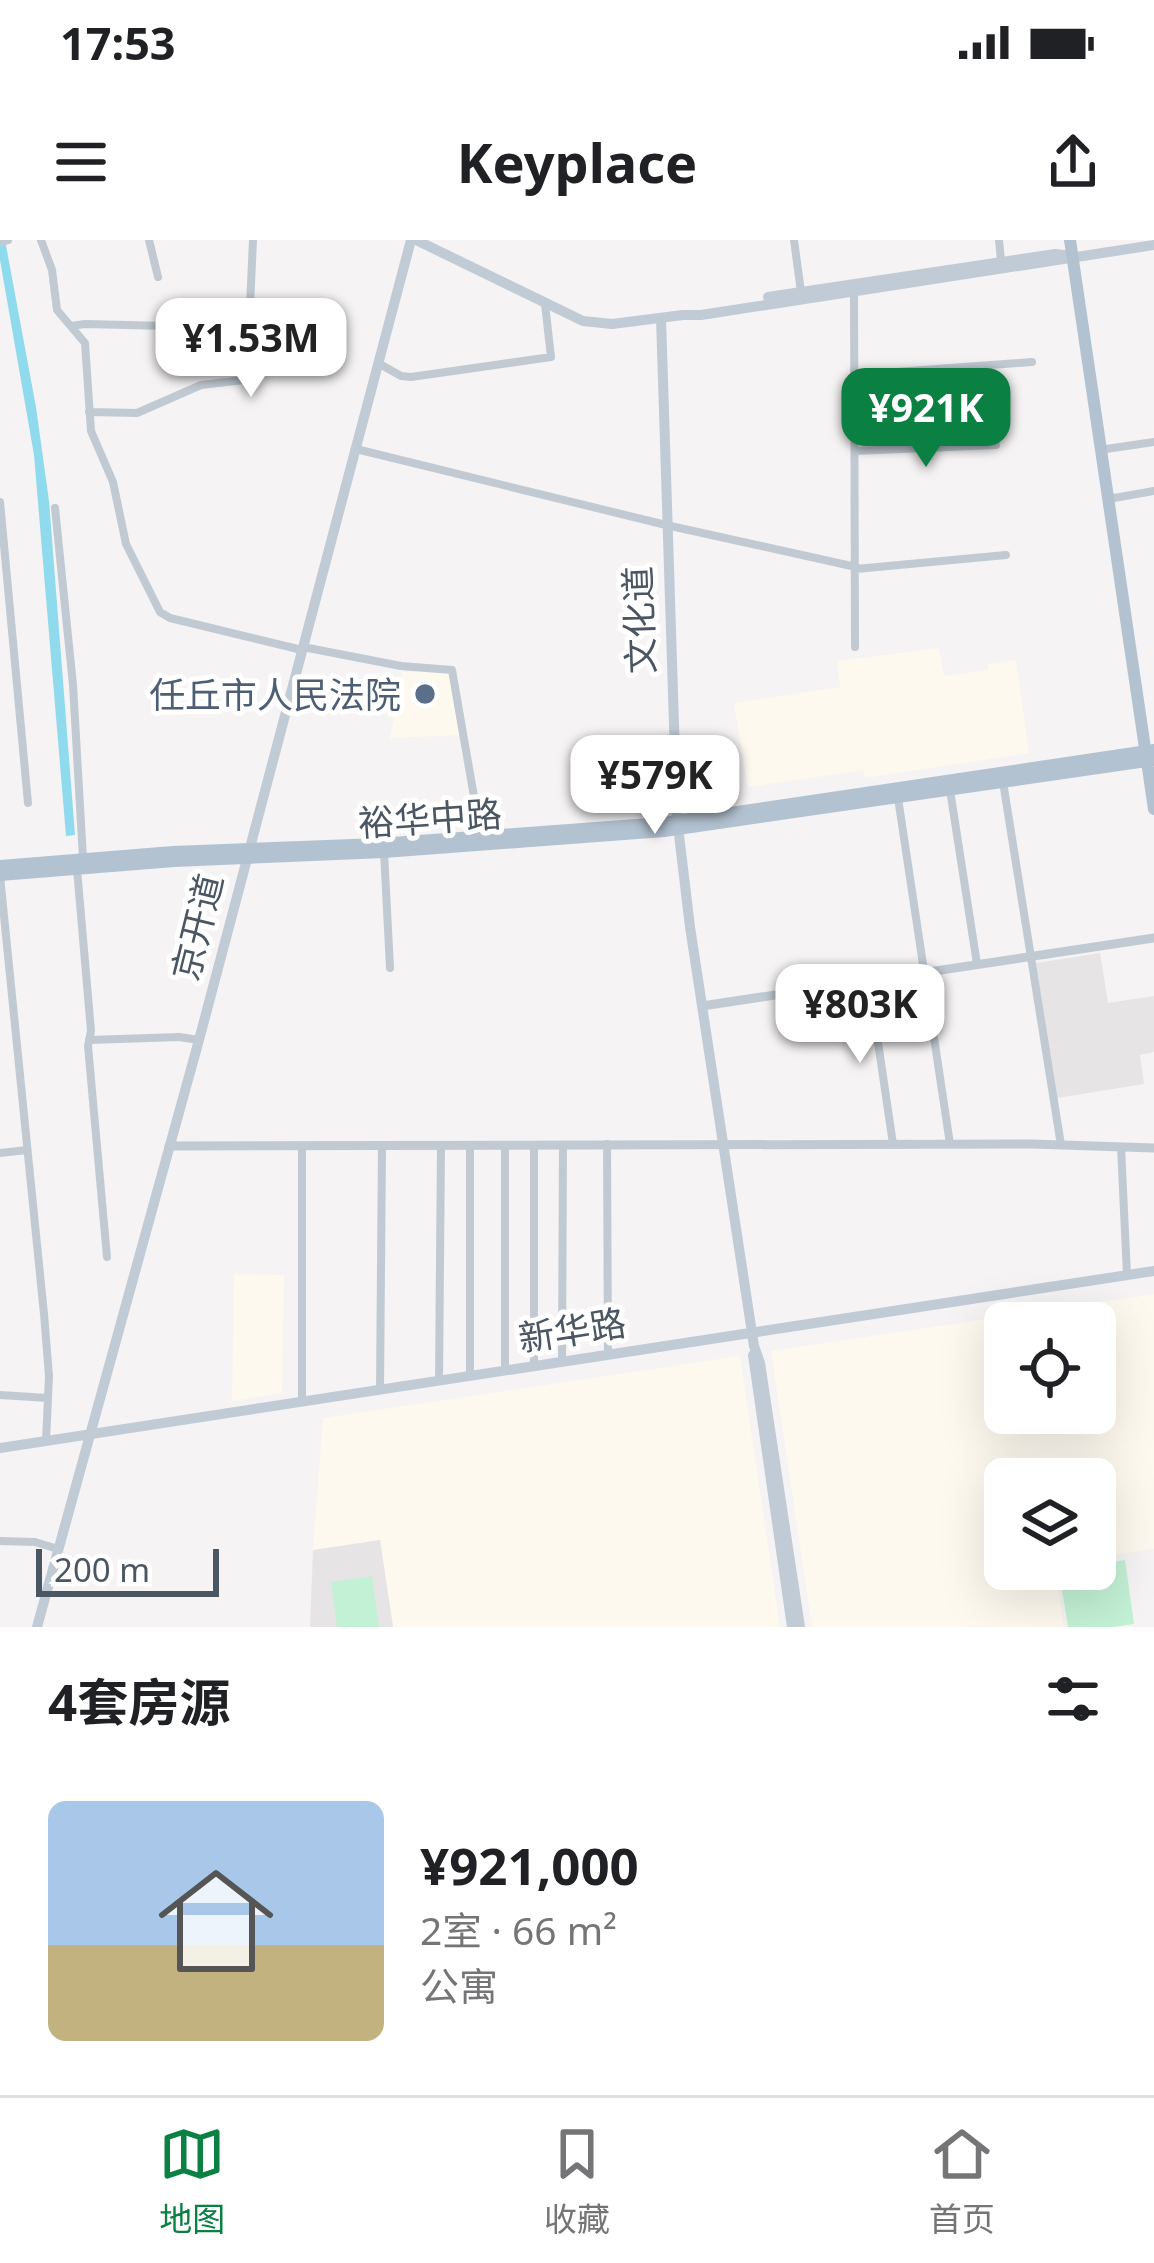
<!DOCTYPE html>
<html lang="zh">
<head>
<meta charset="utf-8">
<style>
  body { margin:0; font-family:"Noto Sans","Noto Sans SC",sans-serif; background:#f6f6f6; color:#202124; height:100vh; display:flex; flex-direction:column; font-size:45px; white-space:nowrap }
  * { box-sizing:border-box; margin:0 }
  p { font-size:39px; color:#757577 }
  .icon { flex:none; width:66px; height:66px; fill:none; stroke:currentColor; stroke-width:2; stroke-linecap:round; stroke-linejoin:round }
  .map { position:relative; height:1387px; overflow:hidden }
  .details { display:flex; flex-direction:column; background:#fff; flex:1 }
  .details>* { flex:none }
  .fabs { position:absolute; left:984px; top:1062px; display:grid; gap:24px }
  .fabs a { display:grid; place-items:center; width:132px; height:132px; border-radius:18px; background:#fff; box-shadow:0 12px 48px #0002; font-size:60px }
  .scale { position:absolute; left:36px; bottom:30px; width:183px; box-sizing:border-box; padding-left:12px; border:6px solid #4a5661; border-top:0; font-size:33px; line-height:42px; white-space:nowrap; color:#4a5661; -webkit-text-stroke:9px #fff; paint-order:stroke }
  .price { position:absolute; translate:-50% -102px; padding:0 27px; border-radius:24px; background:#fff; color:#222; font-size:39px; line-height:78px; filter:drop-shadow(0 3px 6px #0008) }
  .price::after { content:''; position:absolute; left:50%; top:72px; width:36px; height:27px; margin-left:-18px; background:inherit; clip-path:polygon(0 0,100% 0,50% 100%) }
  .price.selected { background:#0b8043; color:#fff }
  ul { padding:0; list-style:none }
  li { display:flex; align-items:center; gap:36px; height:300px; padding:0 48px }
  li span { display:grid; place-items:center; flex:none; width:336px; height:240px; border-radius:18px; color:#555 }
  li>.icon { margin-inline-start:auto }
  span .icon { width:144px; height:144px; fill:#fffc; stroke-width:1 }
  li b { font-size:51px }
  h2 { display:flex; justify-content:space-between; align-items:center; height:144px; padding:0 48px; font-size:51px }
  .status { display:flex; justify-content:space-between; align-items:center; height:84px; padding:0 60px; background:#fff; direction:ltr }
  .status svg { height:33px; fill:currentColor }
  header { display:flex; justify-content:space-between; align-items:center; height:156px; padding:0 48px; background:#fff; font-size:54px; font-weight:700 }
  .tabs { display:flex; justify-content:space-around; align-items:center; height:168px; border-top:3px solid #e0e0e0; background:#fff; font-size:33px; color:#757577 }
  .tabs a { display:grid; justify-items:center; gap:6px }
  .tabs .selected { color:#0b8043 }
  .map>svg:first-child { display:block }
  .commercial { fill:#fdf9ef; fill-rule:evenodd }
  .education { fill:#e6e4e5 }
  .green { fill:#c3f1d5 }
  .water { fill:#90daee }
  .lines { fill:none; stroke-linecap:round; stroke-linejoin:round }
  .minor { stroke:#c1cad2; stroke-width:8 }
  .tertiary { stroke:#c1cad2; stroke-width:9 }
  .secondary { stroke:#c1cbd6; stroke-width:10 }
  .primary { stroke:#b3c2d1; stroke-width:12 }
  .service-dot { fill:#5c6f8a; stroke:#fff; stroke-width:4.5 }
  .labels { text-anchor:middle; dominant-baseline:central; stroke-width:10; stroke-linejoin:round; paint-order:stroke }
  .street-label { font-size:36px; fill:#4a5661; stroke:#fff }
  .service-label { font-size:36px; fill:#4e5e75; stroke:#fff; text-anchor:end }
</style>
</head>
<body>
<div class="status"><b>17:53</b><svg viewBox="0 0 49 12"><path d="M0 12V9h3v3zM5 12V6h3v6zM10 12V3h3v9zM15 12V0h3v12zM26 1h20v11H26zM47 4h2v5h-2z"/></svg></div>
<header><svg class="icon" aria-label="menu" viewBox="0 0 24 24"><path d="M4 6h16M4 12h16M4 18h16"/></svg>Keyplace<svg class="icon" aria-label="share" viewBox="0 0 24 24"><path d="M12 15V3M7 8l5-5 5 5M5 13v7h14v-7"/></svg></header>
<div class="map">
<svg width="1154" height="1387" viewBox="0 0 1154 1387">
  <rect width="100%" height="100%" fill="#f5f3f3"/>
  <path class="commercial" d="M 939,408 L 944,436 L 988,430 L 988,424 L 1016,420 L 1029,513 L 865,538 L 864,530 L 748,547 L 734,463 L 840,447 L 837,421 Z
    M 403,432 L 451,432 L 463,495 L 390,498 L 394,479 L 387,476 Z
    M 234,1034 L 284,1035 L 282,1153 L 232,1161 Z
    M 1154,1054 L 1154,1309 L 1095,1318 L 1095,1239 L 1005,1239 L 1005,1329 L 1055,1329 L 1064,1387 L 812,1387 L 771,1111 ZM 1005,1083 L 1095,1083 L 1095,1173 L 1005,1173 Z
    M 740,1116 L 780,1387 L 393,1387 L 380,1300 L 313,1310 L 323,1178 Z"/>
  <path class="education" d="M 1100,713 L 1108,763 L 1154,756 L 1154,812 L 1140,815 L 1144,844 L 1057,858 L 1036,723 Z
    M 380,1300 L 393,1387 L 310,1387 L 313,1310 Z"/>
  <path class="green" d="M 1125,1320 L 1134,1384 L 1113,1387 L 1068,1387 L 1059,1330 L 1095,1329 L 1095,1325 Z
    M 372,1336 L 379,1387 L 337,1387 L 331,1342 Z"/>
  <path class="water" d="M 0,0 L 5,0 L 36,167 L 49,261 L 75,595 L 66,596 L 34,215 L 0,20 Z"/>
  <g class="lines">
    <path class="minor" d="M 41,0 L 52,30 L 57,70 L 85,103 L 91,191 L 113,242 L 126,304 L 160,372 L 170,378 L 302,410
      M 149,0 L 158,37
      M 794,0 L 801,52
      M 999,0 L 1001,21
      M 0,2 L 8,0
      M 854,52 L 855,407
      M 71,86 L 85,84 L 249,88
      M 378,123 L 401,136 L 411,137 L 551,117 L 545,64
      M 855,135 L 1032,122
      M 89,172 L 137,173 L 201,145 L 244,140 L 251,133 L 249,88 L 253,0
      M 356,209 L 666,285 L 856,327
      M 1106,209 L 1154,202
      M 855,211 L 996,205
      M 1114,258 L 1154,251
      M 0,262 L 28,563
      M 55,268 L 73,445 L 83,618
      M 856,329 L 1006,315
      M 303,407 L 401,426 L 452,430 L 481,597
      M 1003,542 L 1061,905
      M 950,550 L 977,724
      M 898,558 L 950,904
      M 384,612 L 390,728
      M 77,629 L 91,791 L 88,806 L 107,1017
      M 0,636 L 44,1074 L 49,1136 L 46,1201
      M 869,741 L 893,904
      M 89,800 L 179,797 L 199,800
      M 607,904 L 608,1115
      M 302,906 L 302,1162
      M 1121,907 L 1127,1035
      M 0,913 L 27,910
      M 562,1122 L 563,905
      M 534,1126 L 534,905
      M 505,1130 L 505,905
      M 470,1136 L 470,905
      M 439,1141 L 441,905
      M 380,1150 L 382,905
      M 0,1155 L 48,1158
      M 0,1301 L 35,1302 L 58,1309"/>
    <path class="tertiary" d="M 702,766 L 1154,698
      M 169,906 L 1032,904 L 1154,908"/>
    <path class="secondary" d="M 416,0 L 583,81 L 612,84 L 683,75 L 701,75 L 1154,5
      M 768,57 L 1055,14 L 1064,15
      M 661,78 L 677,578 L 690,687 L 754,1106 L 760,1123 L 800,1387
      M 753,1115 L 792,1387
      M 0,1208 L 1154,1031
      M 37,1387 L 199,800 L 411,0"/>
    <path class="primary" d="M 1070,0 L 1154,569
      M 0,626 L 173,612 L 379,604 L 663,583 L 1154,510
      M 0,635 L 174,621 L 384,612 L 664,591 L 1154,520"/>
  </g>
  <circle class="service-dot" cx="425" cy="454" r="12"/>
  <g class="labels">
    <g class="street-label">
      <text transform="translate(639 380) rotate(-92)">文化道</text>
      <text transform="translate(430 578) rotate(-4)">裕华中路</text>
      <text transform="translate(197 687) rotate(-76)">京开道</text>
      <text transform="translate(572 1090) rotate(-9)">新华路</text>
    </g>
    <g class="service-label">
      <text x="401" y="454">任丘市人民法院</text>
    </g>
  </g>
</svg>
<div class="fabs">
<a><svg class="icon" aria-label="locate" viewBox="0 0 24 24"><circle cx="12" cy="12" r="6"/><path d="M12 2v4M12 18v4M2 12h4M18 12h4"/></svg></a>
<a><svg class="icon" aria-label="layers" viewBox="0 0 24 24"><path d="M12 4l9 5-9 5-9-5zM3 14l9 5 9-5"/></svg></a>
</div>
<div class="scale">200 m</div>
<b class="price" style="left:251px;top:160px">¥1.53M</b>
<b class="price selected" style="left:926px;top:230px">¥921K</b>
<b class="price" style="left:655px;top:597px">¥579K</b>
<b class="price" style="left:860px;top:826px">¥803K</b>
</div>
<section class="details">
<h2>4套房源<svg class="icon" aria-label="filters" viewBox="0 0 24 24"><path d="M4 7h16M4 17h16"/><circle cx="9" cy="7" r="2"/><circle cx="15" cy="17" r="2"/></svg></h2>
<ul>
<li><span style="background:linear-gradient(#a9c7e8 60%,#c2b280 0)"><svg class="icon" aria-label="home" viewBox="0 0 24 24"><path d="M3 11l9-7 9 7M6 9v11h12V9"/></svg></span><div><b>¥921,000</b><p>2室 · 66 m²</p><p>公寓</p></div></li>
</ul>
</section>
<nav class="tabs">
<a class="selected"><svg class="icon" aria-label="map" viewBox="0 0 24 24"><path d="M3 6l6-2 6 2 6-2v14l-6 2-6-2-6 2zM9 4v14M15 6v14"/></svg>地图</a>
<a><svg class="icon" aria-label="saved" viewBox="0 0 24 24"><path d="M7 4h10v16l-5-4-5 4z"/></svg>收藏</a>
<a><svg class="icon" aria-label="home" viewBox="0 0 24 24"><path d="M3 11l9-7 9 7M6 9v11h12V9"/></svg>首页</a>
</nav>
</body>
</html>
